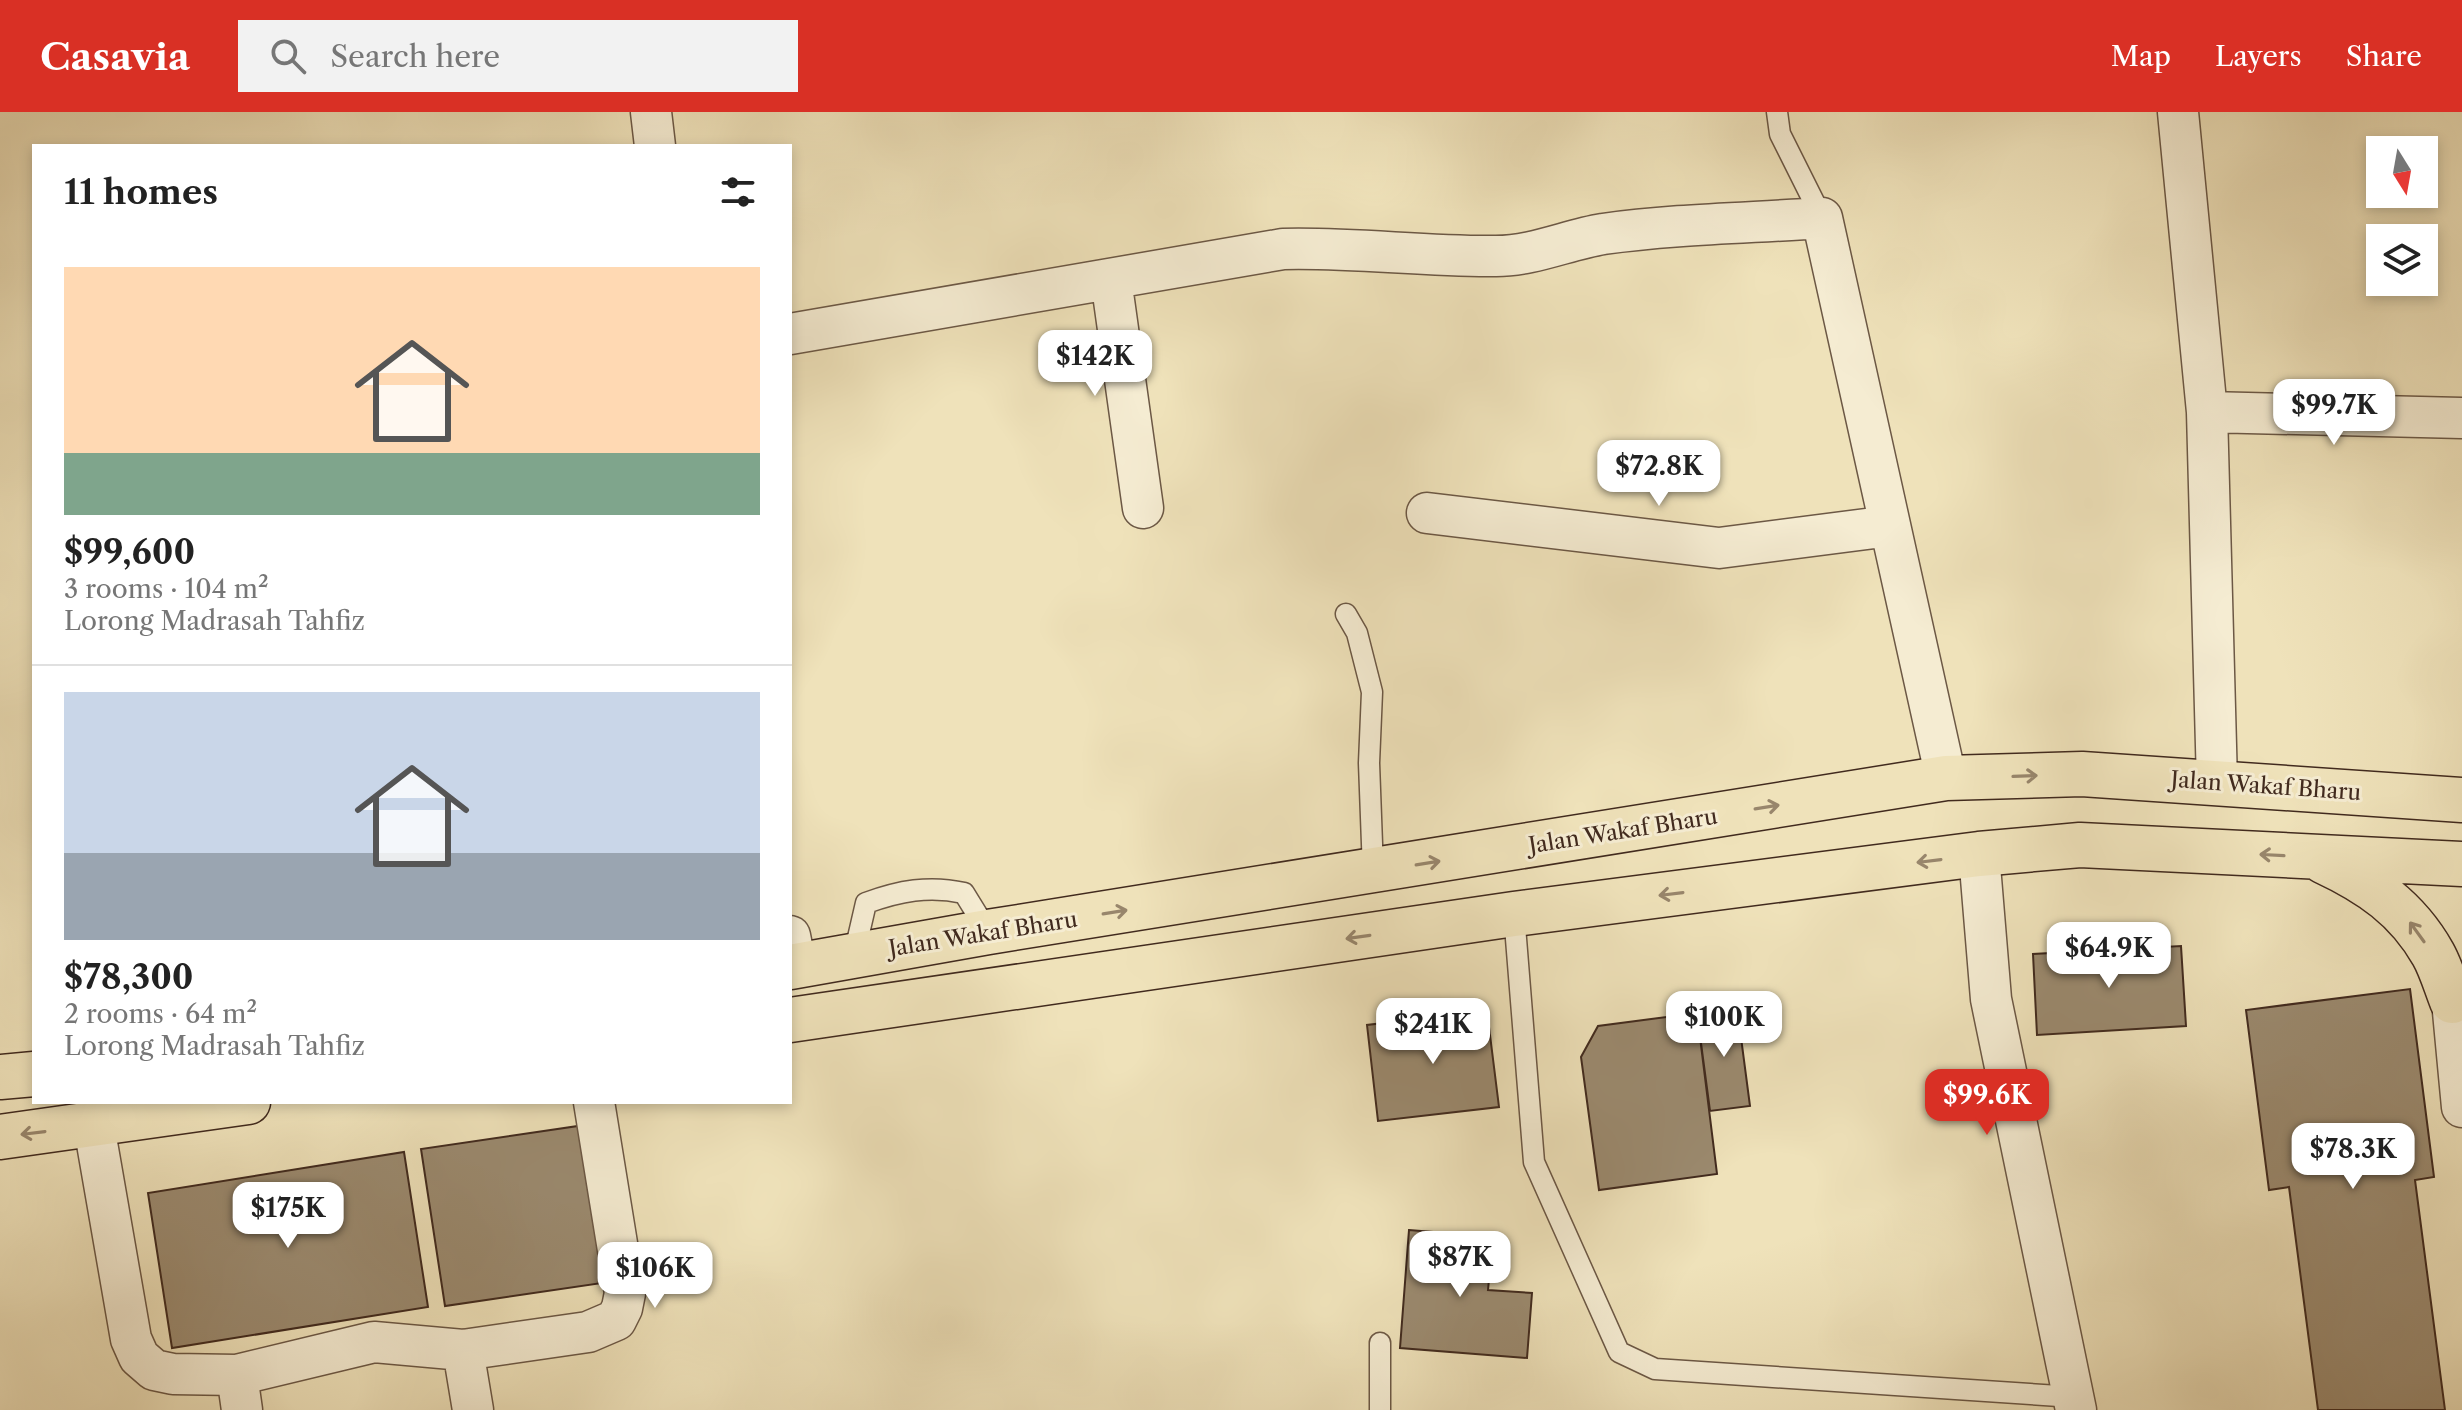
<!DOCTYPE html>
<html lang="en">
<head>
<meta charset="utf-8">
<style>
  body { margin:0; font-family:"Libre Caslon Text",serif; background:#f2f2f2; color:#222; height:100vh; display:flex; flex-direction:column; font-size:30px; white-space:nowrap }
  * { box-sizing:border-box; margin:0 }
  p { font-size:26px; color:#767676 }
  .icon { flex:none; width:44px; height:44px; fill:none; stroke:currentColor; stroke-width:2; stroke-linecap:round; stroke-linejoin:round }
  .map { position:relative; flex:1; overflow:hidden }
  .panel { position:absolute; left:32px; top:32px; width:760px; height:960px; display:flex; flex-direction:column; background:#fff; border-radius:0px; box-shadow:0 4px 12px #0003 }
  .panel>* { flex:none }
  .needle { width:52px; rotate:169deg }
  .tools { position:absolute; left:2366px; top:24px; display:grid; gap:16px }
  .tools a { display:grid; place-items:center; width:72px; height:72px; border-radius:0px; background:#fff; box-shadow:0 4px 12px #0003; font-size:40px }
  .price { position:absolute; translate:-50% -68px; padding:0 18px; border-radius:16px; background:#fff; color:#222; font-size:26px; line-height:52px; filter:drop-shadow(0 2px 4px #0008) }
  .price::after { content:''; position:absolute; left:50%; top:48px; width:24px; height:18px; margin-left:-12px; background:inherit; clip-path:polygon(0 0,100% 0,50% 100%) }
  .price.on { background:#d93025; color:#fff }
  ul { padding:0; list-style:none }
  li { display:grid; align-content:center; gap:16px; height:424px; padding:0 32px }
  li+li { border-top:2px solid #e0e0e0 }
  li span { display:grid; place-items:center; height:248px; border-radius:0px; color:#555 }
  li>.icon { margin-inline-start:auto }
  span .icon { width:144px; height:144px; fill:#fffc; stroke-width:1 }
  li b { font-size:34px }
  h2 { display:flex; justify-content:space-between; align-items:center; height:96px; padding:0 32px; font-size:34px }
  header { display:flex; align-items:center; gap:48px; box-sizing:border-box; height:112px; padding:0 40px; background:#d93025; color:#fff }
  header strong { font-size:38px }
  nav { display:flex; gap:44px; margin-inline-start:auto; font-size:28px }
  .search { width:560px; height:72px; background:#f2f2f2; display:flex; align-items:center; gap:20px; box-sizing:border-box; padding:0 28px; border-radius:0px; color:#767676; font-size:30px }
  .map>svg:first-child { display:block }
  .building { fill:#9b8a6f; stroke:#412a1e; stroke-width:2 }
  .lines { fill:none; stroke-linecap:round; stroke-linejoin:round }
  .service-casing { stroke:#6c5845; stroke-width:23 }
  .minor-casing { stroke:#6c5845; stroke-width:43 }
  .primary-casing { stroke:#412a1e; stroke-width:47 }
  .service { stroke:#f5ecd2; stroke-width:20 }
  .minor { stroke:#f5ecd2; stroke-width:40 }
  .primary { stroke:#efe2ba; stroke-width:44 }
  .oneway { stroke:#98866c }
  .labels { text-anchor:middle; dominant-baseline:central; stroke-width:6; stroke-linejoin:round; paint-order:stroke }
  .street-label { font-size:22px; fill:#412a1e; stroke:#f5ecd2 }
</style>
</head>
<body>
<header>
<strong>Casavia</strong>
<div class="search"><svg class="icon" aria-label="search" viewBox="0 0 24 24"><circle cx="10" cy="10" r="6"/><path d="M15 15l6 6"/></svg>Search here</div>
<nav><a>Map</a><a>Layers</a><a>Share</a></nav>
</header>
<div class="map">
<svg width="2462" height="1298" viewBox="0 0 2462 1298">
  <rect width="100%" height="100%" fill="#efe2ba"/>
  <filter id="stains"><feTurbulence type="fractalNoise" baseFrequency=".0025" numOctaves="4"/><feColorMatrix values="0 0 0 0 .2 0 0 0 0 .09 0 0 0 0 .02 0 0 0 .5 -.17"/></filter>
  <radialGradient id="worn" r=".72"><stop offset=".6" stop-color="#630" stop-opacity="0"/><stop offset="1" stop-color="#630" stop-opacity=".3"/></radialGradient>
  <path class="building" d="M 2181,834 L 2186,914 L 2037,923 L 2033,842 Z
    M 2410,877 L 2434,1065 L 2415,1068 L 2445,1298 L 2318,1298 L 2289,1075 L 2269,1078 L 2246,898 Z
    M 1737,895 L 1750,994 L 1710,999 L 1697,901 Z
    M 1487,899 L 1499,995 L 1378,1009 L 1367,913 Z
    M 1697,901 L 1717,1062 L 1599,1078 L 1581,945 L 1598,914 Z
    M 585,1013 L 609,1170 L 445,1194 L 421,1037 Z
    M 404,1040 L 428,1195 L 172,1236 L 148,1081 Z
    M 1409,1118 L 1493,1125 L 1488,1178 L 1532,1181 L 1527,1246 L 1400,1236 Z"/>
  <g class="lines">
    <defs>
      <path id="service" d="M 1777,0 L 1780,22 L 1822,106
        M 1346,502 L 1357,521 L 1372,580 L 1369,651 L 1373,759
        M 1514,802 L 1534,1050 L 1619,1240 L 1655,1257 L 2074,1285
        M 854,843 L 866,791 C 899,779 929,773 964,781 L 988,820
        M 1380,1231 L 1380,1298"/>
      <path id="minor" d="M 651,0 L 655,34
        M 2178,0 L 2207,300 L 2217,671
        M 1111,167 L 1143,396
        M 790,222 L 1283,137 C 1354,135 1425,145 1496,144 C 1533,144 1567,128 1603,122 C 1675,112 1749,111 1822,106 L 1946,666
        M 2207,300 L 2462,306
        M 1427,401 L 1719,436 L 1890,414
        M 1979,742 L 1991,887 L 2076,1298
        M 790,824 L 796,854
        M 2452,889 L 2462,995
        M 94,1014 L 131,1227 L 139,1245 L 154,1258 L 173,1262 L 237,1263 L 374,1230 L 463,1238 L 588,1220 L 616,1208 L 622,1196 L 625,1181 L 594,990
        M 463,1238 L 473,1298
        M 237,1263 L 242,1298"/>
      <path id="primary" d="M 2323,749 C 2370,771 2407,796 2433,842 C 2441,856 2446,874 2452,889
        M 790,855 L 988,820 L 1946,666 L 2082,662 L 2462,688
        M 790,908 L 1514,802 L 1979,742 L 2080,733 L 2462,752
        M 0,965 L 34,962
        M 0,1025 L 248,990"/>
    </defs>
    <use href="#service" class="service-casing"/>
    <use href="#minor" class="minor-casing"/>
    <use href="#primary" class="primary-casing"/>
    <use href="#service" class="service"/>
    <use href="#minor" class="minor"/>
    <use href="#primary" class="primary"/>
  </g>
  <defs><path id="oneway-shaft" d="M-6 0H5M1.5-3L5.5 0L1.5 3" fill="none" stroke-width="1.6" stroke-linecap="round" stroke-linejoin="round" transform="scale(2)"/></defs>
  <g class="oneway">
    <use href="#oneway-shaft" transform="translate(2025 664) rotate(-2)"/>
    <use href="#oneway-shaft" transform="translate(1767 695) rotate(-9)"/>
    <use href="#oneway-shaft" transform="translate(2272 743) rotate(-177)"/>
    <use href="#oneway-shaft" transform="translate(1929 749) rotate(173)"/>
    <use href="#oneway-shaft" transform="translate(1428 751) rotate(-9)"/>
    <use href="#oneway-shaft" transform="translate(1671 782) rotate(173)"/>
    <use href="#oneway-shaft" transform="translate(1115 800) rotate(-9)"/>
    <use href="#oneway-shaft" transform="translate(2417 820) rotate(-126)"/>
    <use href="#oneway-shaft" transform="translate(1358 825) rotate(172)"/>
    <use href="#oneway-shaft" transform="translate(33 1021) rotate(173)"/>
  </g>
  <g class="labels">
    <g class="street-label">
      <text transform="translate(2266 674) rotate(4)">Jalan Wakaf Bharu</text>
      <text transform="translate(1623 719) rotate(-9)">Jalan Wakaf Bharu</text>
      <text transform="translate(983 822) rotate(-9)">Jalan Wakaf Bharu</text>
    </g>
  </g>
  <rect width="100%" height="100%" filter="url(#stains)"/>
  <rect width="100%" height="100%" fill="url(#worn)"/>
</svg>
<div class="tools">
<a><svg class="needle" viewBox="-14 -14 28 28"><path d="M0-13l5 13h-10z" fill="#e53935"/><path d="M0 13l5-13h-10z" fill="#767676"/></svg></a>
<a><svg class="icon" aria-label="layers" viewBox="0 0 24 24"><path d="M12 4l9 5-9 5-9-5zM3 14l9 5 9-5"/></svg></a>
</div>
<b class="price" style="left:1095px;top:286px">$142K</b>
<b class="price" style="left:2334px;top:335px">$99.7K</b>
<b class="price" style="left:1659px;top:396px">$72.8K</b>
<b class="price" style="left:2109px;top:878px">$64.9K</b>
<b class="price" style="left:1724px;top:947px">$100K</b>
<b class="price" style="left:1433px;top:954px">$241K</b>
<b class="price on" style="left:1987px;top:1025px">$99.6K</b>
<b class="price" style="left:2353px;top:1079px">$78.3K</b>
<b class="price" style="left:288px;top:1138px">$175K</b>
<b class="price" style="left:1460px;top:1187px">$87K</b>
<b class="price" style="left:655px;top:1198px">$106K</b>
<section class="panel">
<h2>11 homes<svg class="icon" aria-label="filters" viewBox="0 0 24 24"><path d="M4 7h16M4 17h16"/><circle cx="9" cy="7" r="2"/><circle cx="15" cy="17" r="2"/></svg></h2>
<ul>
<li><span style="background:linear-gradient(#ffd9b3 75%,#7fa58c 0)"><svg class="icon" aria-label="home" viewBox="0 0 24 24"><path d="M3 11l9-7 9 7M6 9v11h12V9"/></svg></span><div><b>$99,600</b><p>3 rooms · 104 m²</p><p>Lorong Madrasah Tahfiz</p></div></li>
<li><span style="background:linear-gradient(#c9d6e8 65%,#9aa5b1 0)"><svg class="icon" aria-label="home" viewBox="0 0 24 24"><path d="M3 11l9-7 9 7M6 9v11h12V9"/></svg></span><div><b>$78,300</b><p>2 rooms · 64 m²</p><p>Lorong Madrasah Tahfiz</p></div></li>
</ul>
</section>
</div>
</body>
</html>
